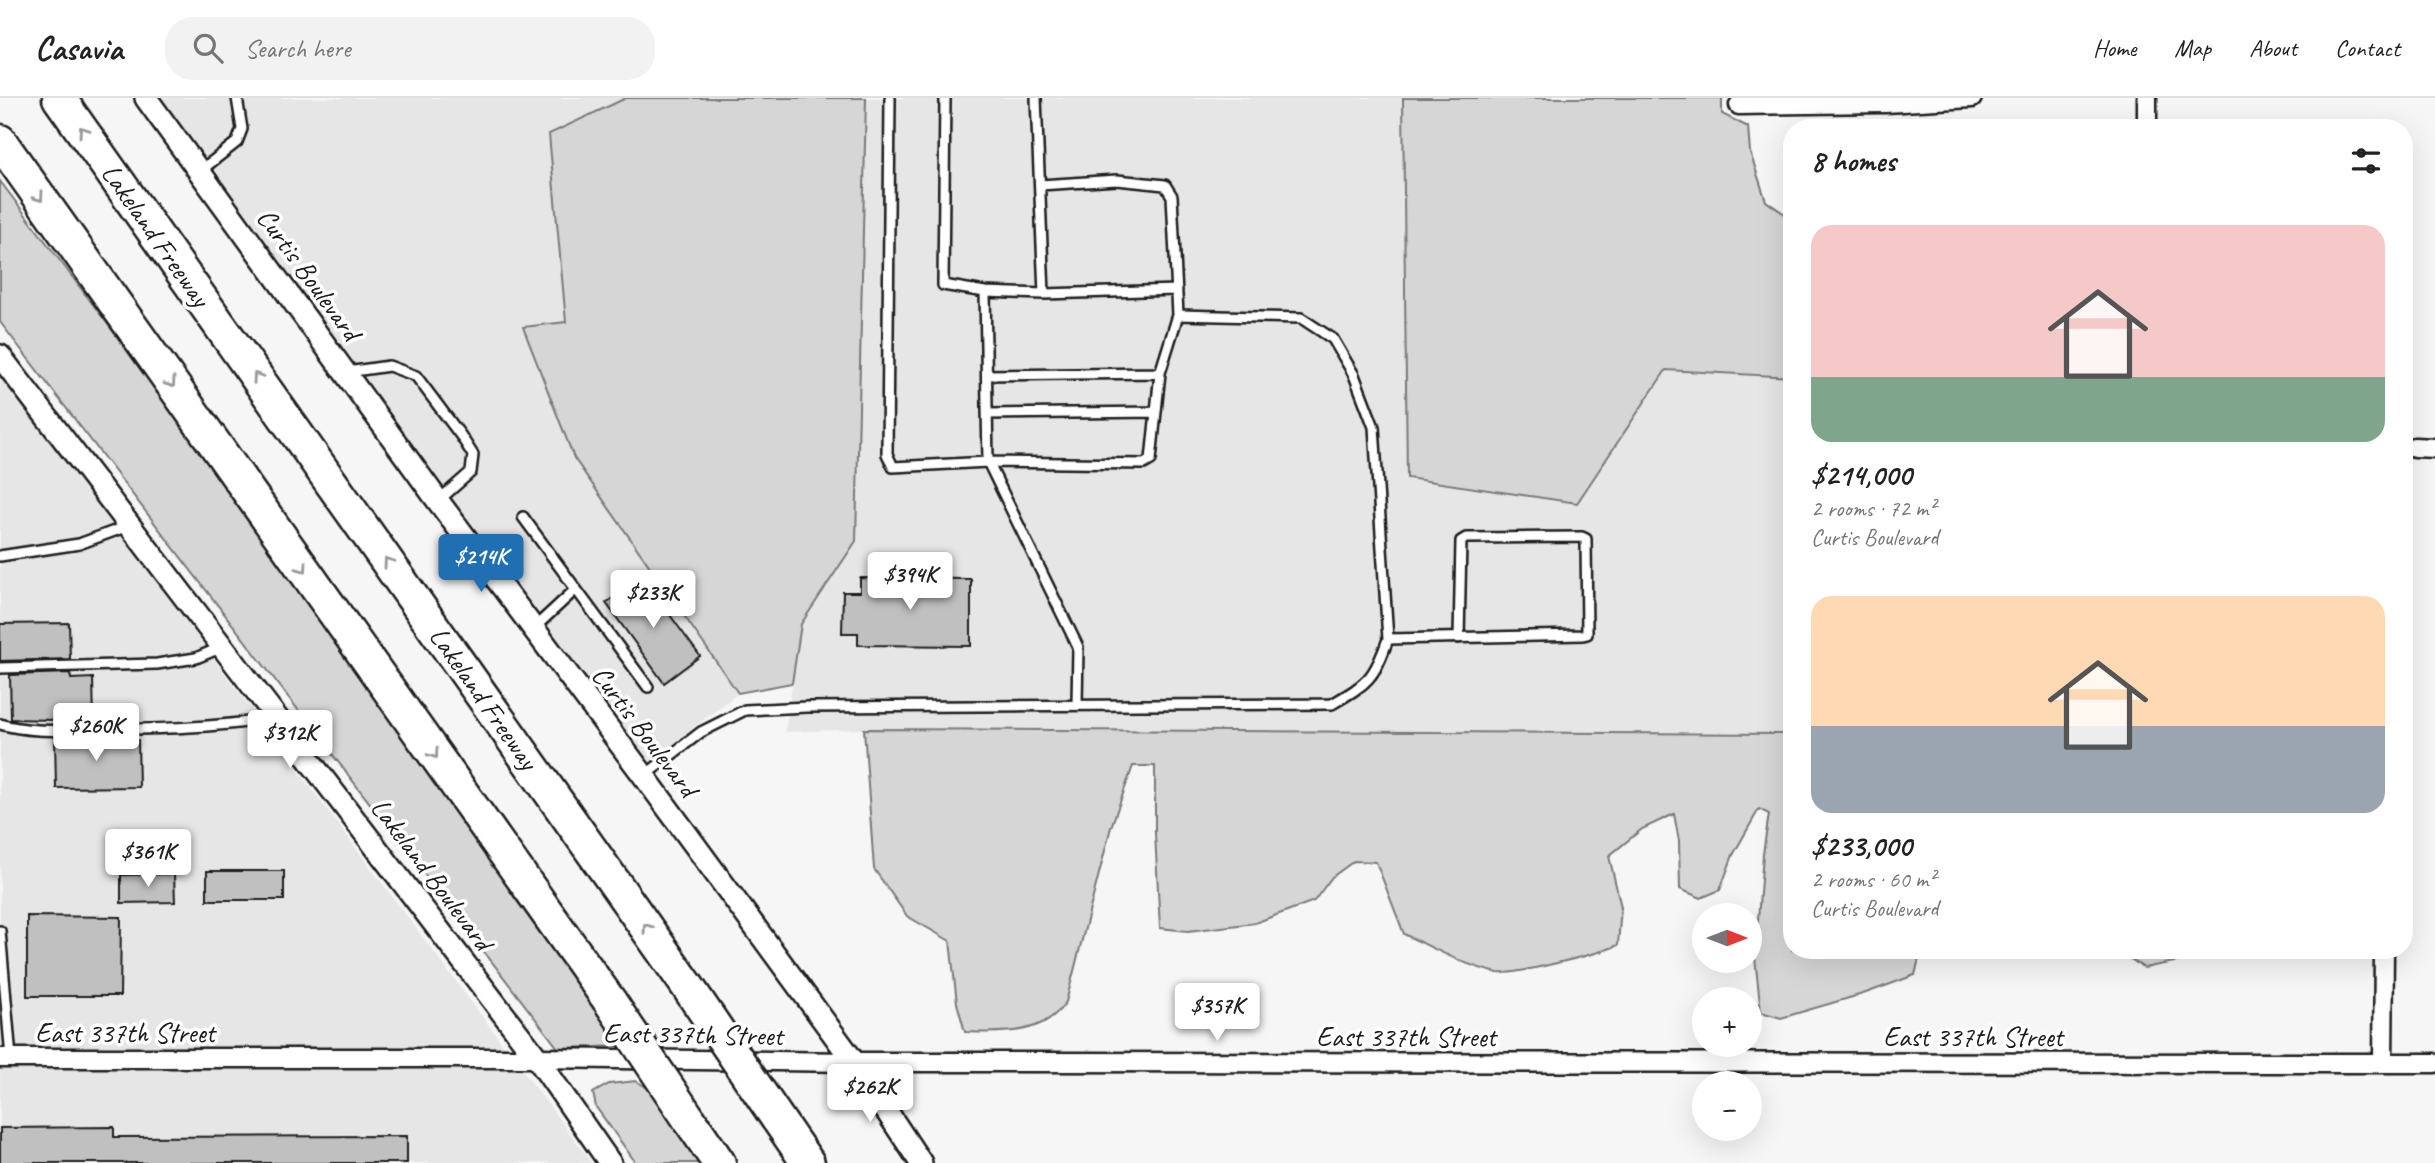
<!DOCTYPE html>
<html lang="en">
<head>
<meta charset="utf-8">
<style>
  body { margin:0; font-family:Caveat,sans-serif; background:#f2f2f2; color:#222; height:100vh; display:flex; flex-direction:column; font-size:26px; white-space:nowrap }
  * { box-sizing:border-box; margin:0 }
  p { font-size:23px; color:#767676 }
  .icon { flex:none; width:38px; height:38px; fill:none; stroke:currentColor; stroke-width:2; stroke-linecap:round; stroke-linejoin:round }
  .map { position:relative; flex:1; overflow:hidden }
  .drawer { position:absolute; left:1783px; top:21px; width:630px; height:840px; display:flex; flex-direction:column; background:#fff; border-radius:28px; box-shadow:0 7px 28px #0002 }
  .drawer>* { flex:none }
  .needle { width:46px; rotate:90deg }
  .controls { position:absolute; left:1692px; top:805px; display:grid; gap:14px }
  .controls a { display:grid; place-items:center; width:70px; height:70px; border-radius:50%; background:#fff; box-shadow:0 7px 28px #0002; font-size:35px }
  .price { position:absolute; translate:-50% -60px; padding:0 16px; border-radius:7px; background:#fff; color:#222; font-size:23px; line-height:46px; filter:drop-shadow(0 2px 4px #0008) }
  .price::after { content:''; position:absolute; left:50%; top:42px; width:21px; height:16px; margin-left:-10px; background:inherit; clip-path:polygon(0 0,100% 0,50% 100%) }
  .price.on { background:#1f6fb2; color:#fff }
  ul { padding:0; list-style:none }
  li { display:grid; align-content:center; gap:14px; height:371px; padding:0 28px }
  li span { display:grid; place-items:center; height:217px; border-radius:21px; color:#555 }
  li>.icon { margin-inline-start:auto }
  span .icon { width:126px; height:126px; fill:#fffc; stroke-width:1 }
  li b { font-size:30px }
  h2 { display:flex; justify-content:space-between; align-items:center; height:84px; padding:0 28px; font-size:30px }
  header { display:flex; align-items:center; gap:42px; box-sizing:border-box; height:98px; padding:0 35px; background:#fff; border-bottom:2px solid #e0e0e0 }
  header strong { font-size:33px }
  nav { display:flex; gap:38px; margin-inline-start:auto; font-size:24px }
  .search { width:490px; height:63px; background:#f2f2f2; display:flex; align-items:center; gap:18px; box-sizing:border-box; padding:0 24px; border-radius:28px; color:#767676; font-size:26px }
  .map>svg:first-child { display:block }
  .built { fill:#e6e6e6 }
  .green { fill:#d6d6d6; stroke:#797979; stroke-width:2 }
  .building { fill:#c0c0c0; stroke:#1c1c1c; stroke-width:2 }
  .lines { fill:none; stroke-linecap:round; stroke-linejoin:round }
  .service-casing { stroke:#1c1c1c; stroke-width:14 }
  .minor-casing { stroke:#1c1c1c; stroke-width:23 }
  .tertiary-casing { stroke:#1c1c1c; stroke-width:26 }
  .motorway-casing { stroke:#1c1c1c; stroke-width:37 }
  .service { stroke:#fff; stroke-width:9 }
  .minor { stroke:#fff; stroke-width:18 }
  .tertiary { stroke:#fff; stroke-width:21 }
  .motorway { stroke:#fff; stroke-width:32 }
  .motorway-bridge-casing { stroke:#1c1c1c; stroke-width:37; stroke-linecap:butt }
  .motorway-bridge { stroke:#fff; stroke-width:32 }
  .oneway { stroke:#999 }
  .labels { text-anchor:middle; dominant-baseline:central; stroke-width:7; stroke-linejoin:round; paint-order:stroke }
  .street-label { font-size:28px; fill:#1c1c1c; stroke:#fff }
</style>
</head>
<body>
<header>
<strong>Casavia</strong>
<div class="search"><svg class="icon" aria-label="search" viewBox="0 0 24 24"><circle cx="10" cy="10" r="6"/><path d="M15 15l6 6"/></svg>Search here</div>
<nav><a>Home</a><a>Map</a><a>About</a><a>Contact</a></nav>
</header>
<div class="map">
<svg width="2435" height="1065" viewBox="0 0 2435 1065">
  <rect width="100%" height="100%" fill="#f6f6f6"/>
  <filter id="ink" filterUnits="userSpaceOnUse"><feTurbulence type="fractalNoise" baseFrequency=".0143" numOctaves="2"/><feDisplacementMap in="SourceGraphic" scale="14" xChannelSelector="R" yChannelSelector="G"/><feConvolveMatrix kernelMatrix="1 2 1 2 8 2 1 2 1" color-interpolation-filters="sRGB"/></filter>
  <g filter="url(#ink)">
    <path class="built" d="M 155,0 L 626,0 L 549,36 L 566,224 L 524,229 L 574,360 L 738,595 L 646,667 Z
      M 866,0 L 1403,0 L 1407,379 L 1577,405 L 1666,272 L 1792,279 L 1792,636 L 864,631 L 785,634 L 801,526 L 856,443 Z
      M 0,280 L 86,390 L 592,1065 L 0,1065 Z"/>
    <path class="green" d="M 626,0 L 866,0 L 856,443 L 801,526 L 792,585 L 738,595 L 574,360 L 523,229 L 566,224 L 549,36 Z
      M 1403,0 L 1722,0 L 1722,16 L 1748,29 L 1750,54 L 1766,103 L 1792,121 L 1792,279 L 1666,272 L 1577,405 L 1407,380 Z
      M 0,83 L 238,399 L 626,948 L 558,950 L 0,224 Z
      M 864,631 L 1792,636 L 1792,852 L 1921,852 L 1915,877 L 1866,895 L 1781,920 L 1761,914 L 1755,860 L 1763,756 L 1769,716 L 1759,711 L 1733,757 L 1720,792 L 1701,800 L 1680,791 L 1679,743 L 1674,716 L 1642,731 L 1609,758 L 1621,809 L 1618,847 C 1602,855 1514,877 1498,875 C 1465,868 1435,851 1404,836 L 1376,764 L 1354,763 L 1332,779 L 1314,803 L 1255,825 L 1188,833 L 1160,830 L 1155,735 L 1155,668 L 1133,668 L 1111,729 L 1066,904 C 1043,938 1002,935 965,934 L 957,905 L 950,843 L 907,818 L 874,771 Z
      M 2117,852 L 2190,852 L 2179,863 L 2144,870 Z
      M 636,983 L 656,995 L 704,1065 L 636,1065 L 596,1009 L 593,995 L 609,986 Z"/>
    <path class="building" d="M 642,479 L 700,558 L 664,585 L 606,505 Z
      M 860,480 L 971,481 L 971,548 L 858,547 L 858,535 L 842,535 L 843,494 L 860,494 Z
      M 69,525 L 70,561 L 0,563 L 0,526 Z
      M 70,575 L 71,581 L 93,580 L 94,625 L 54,625 L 54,622 L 11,621 L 10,577 Z
      M 55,639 L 94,639 L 94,643 L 138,642 L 139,689 L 56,690 Z
      M 207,773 L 284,773 L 284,802 L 207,802 Z
      M 174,776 L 175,804 L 121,805 L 121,777 Z
      M 27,818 L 121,819 L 120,898 L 27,898 Z
      M 114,1029 L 114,1039 L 407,1038 L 407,1065 L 0,1065 L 0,1030 Z"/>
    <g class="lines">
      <defs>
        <path id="service" d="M 890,0 L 887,356 L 893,369 L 988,364 L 1144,366 L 1151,362 L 1160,275
          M 945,0 L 943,187 L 985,194
          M 1036,0 L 1044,196 L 985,194 L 988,364 L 1078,549 L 1077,607
          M 200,73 L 237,44 L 242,31 L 237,0
          M 1044,196 L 1177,192
          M 347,274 L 389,268 L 416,278 L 461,338 L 473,357 L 471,374 L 439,402
          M 987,277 L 1160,275 L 1178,217 L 1172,98 L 1165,87 L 1117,82 L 1040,87
          M 987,316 L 1156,314
          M 523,419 L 648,589
          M 0,458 L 79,446 L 128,428
          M 534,530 L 576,491
          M 1388,541 L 1583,537 L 1587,536 L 1586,441 L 1582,439 L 1466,440 L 1461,443 L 1459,540
          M 0,570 L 157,566 L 196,560 L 222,549
          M 0,626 C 31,635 65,632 97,632 C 156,631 216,630 275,620
          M 644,678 L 701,634 L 745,612 L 807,609 L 1332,606 C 1368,585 1374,581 1388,541 L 1374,329 L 1354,277 L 1333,241 L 1301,220 L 1178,217
          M 0,833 L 11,960"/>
        <path id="minor" d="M 2147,0 L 2147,30
          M 1739,7 L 1885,5 L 1972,0
          M 2414,349 L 2435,350
          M 0,960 L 537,960 L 854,964 L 2435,965
          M 2383,965 L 2384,852"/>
        <path id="tertiary" d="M 146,0 L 438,403 L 644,678 L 854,964 L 921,1065
          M 0,258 L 537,960 L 610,1065"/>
        <path id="motorway" d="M 59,0 L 686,886
          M 0,43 L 611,905
          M 777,1020 L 808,1065
          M 691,1024 L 719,1065"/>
      </defs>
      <use href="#service" class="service-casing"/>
      <use href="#minor" class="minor-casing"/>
      <use href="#tertiary" class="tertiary-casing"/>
      <use href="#motorway" class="motorway-casing"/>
      <use href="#service" class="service"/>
      <use href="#minor" class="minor"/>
      <use href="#tertiary" class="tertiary"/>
      <use href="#motorway" class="motorway"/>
      <defs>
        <path id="motorway-bridge" d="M 686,886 L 777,1020
          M 611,905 L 691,1024"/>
      </defs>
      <use href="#motorway-bridge" class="motorway-bridge-casing"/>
      <use href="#motorway-bridge" class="motorway-bridge"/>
    </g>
    <defs><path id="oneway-chevron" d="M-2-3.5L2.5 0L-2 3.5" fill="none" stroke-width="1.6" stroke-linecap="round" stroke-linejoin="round" transform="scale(1.75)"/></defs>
    <g class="oneway">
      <use href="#oneway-chevron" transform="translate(83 33) rotate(-125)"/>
      <use href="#oneway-chevron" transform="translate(39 99) rotate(55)"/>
      <use href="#oneway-chevron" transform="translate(257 279) rotate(-125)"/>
      <use href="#oneway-chevron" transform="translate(171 285) rotate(55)"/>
      <use href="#oneway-chevron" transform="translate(388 464) rotate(-125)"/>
      <use href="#oneway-chevron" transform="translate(303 470) rotate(55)"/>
      <use href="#oneway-chevron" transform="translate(434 656) rotate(55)"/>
      <use href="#oneway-chevron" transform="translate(647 830) rotate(-125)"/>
    </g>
  </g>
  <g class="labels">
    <g class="street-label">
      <text transform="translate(156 137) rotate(55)">Lakeland Freeway</text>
      <text transform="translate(309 176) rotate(54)">Curtis Boulevard</text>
      <text transform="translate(484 600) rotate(55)">Lakeland Freeway</text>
      <text transform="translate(645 633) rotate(53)">Curtis Boulevard</text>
      <text transform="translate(432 776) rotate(53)">Lakeland Boulevard</text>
      <text x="125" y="934">East 337th Street</text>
      <text transform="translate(693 936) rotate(1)">East 337th Street</text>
      <text x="1406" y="938">East 337th Street</text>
      <text x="1973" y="938">East 337th Street</text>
    </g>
  </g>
</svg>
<div class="controls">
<a><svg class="needle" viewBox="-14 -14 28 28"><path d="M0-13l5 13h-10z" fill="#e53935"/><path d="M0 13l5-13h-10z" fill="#767676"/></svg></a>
<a>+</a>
<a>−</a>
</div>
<b class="price on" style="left:481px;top:496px">$214K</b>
<b class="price" style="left:910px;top:514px">$394K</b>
<b class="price" style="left:653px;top:532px">$233K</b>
<b class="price" style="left:96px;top:665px">$260K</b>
<b class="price" style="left:290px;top:672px">$312K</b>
<b class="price" style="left:148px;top:791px">$361K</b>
<b class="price" style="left:1217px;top:945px">$357K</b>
<b class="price" style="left:870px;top:1026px">$262K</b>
<section class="drawer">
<h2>8 homes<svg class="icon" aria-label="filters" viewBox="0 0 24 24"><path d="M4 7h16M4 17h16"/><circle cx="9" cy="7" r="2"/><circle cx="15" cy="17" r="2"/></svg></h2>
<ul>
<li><span style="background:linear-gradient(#f6c9c9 70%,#7fa58c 0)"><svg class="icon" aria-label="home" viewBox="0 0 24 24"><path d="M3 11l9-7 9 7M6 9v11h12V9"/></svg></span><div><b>$214,000</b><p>2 rooms · 72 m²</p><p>Curtis Boulevard</p></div></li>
<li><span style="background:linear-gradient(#ffd9b3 60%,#9aa5b1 0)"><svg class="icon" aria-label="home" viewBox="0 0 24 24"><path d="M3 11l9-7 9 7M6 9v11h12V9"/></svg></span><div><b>$233,000</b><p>2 rooms · 60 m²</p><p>Curtis Boulevard</p></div></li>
</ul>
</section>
</div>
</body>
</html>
